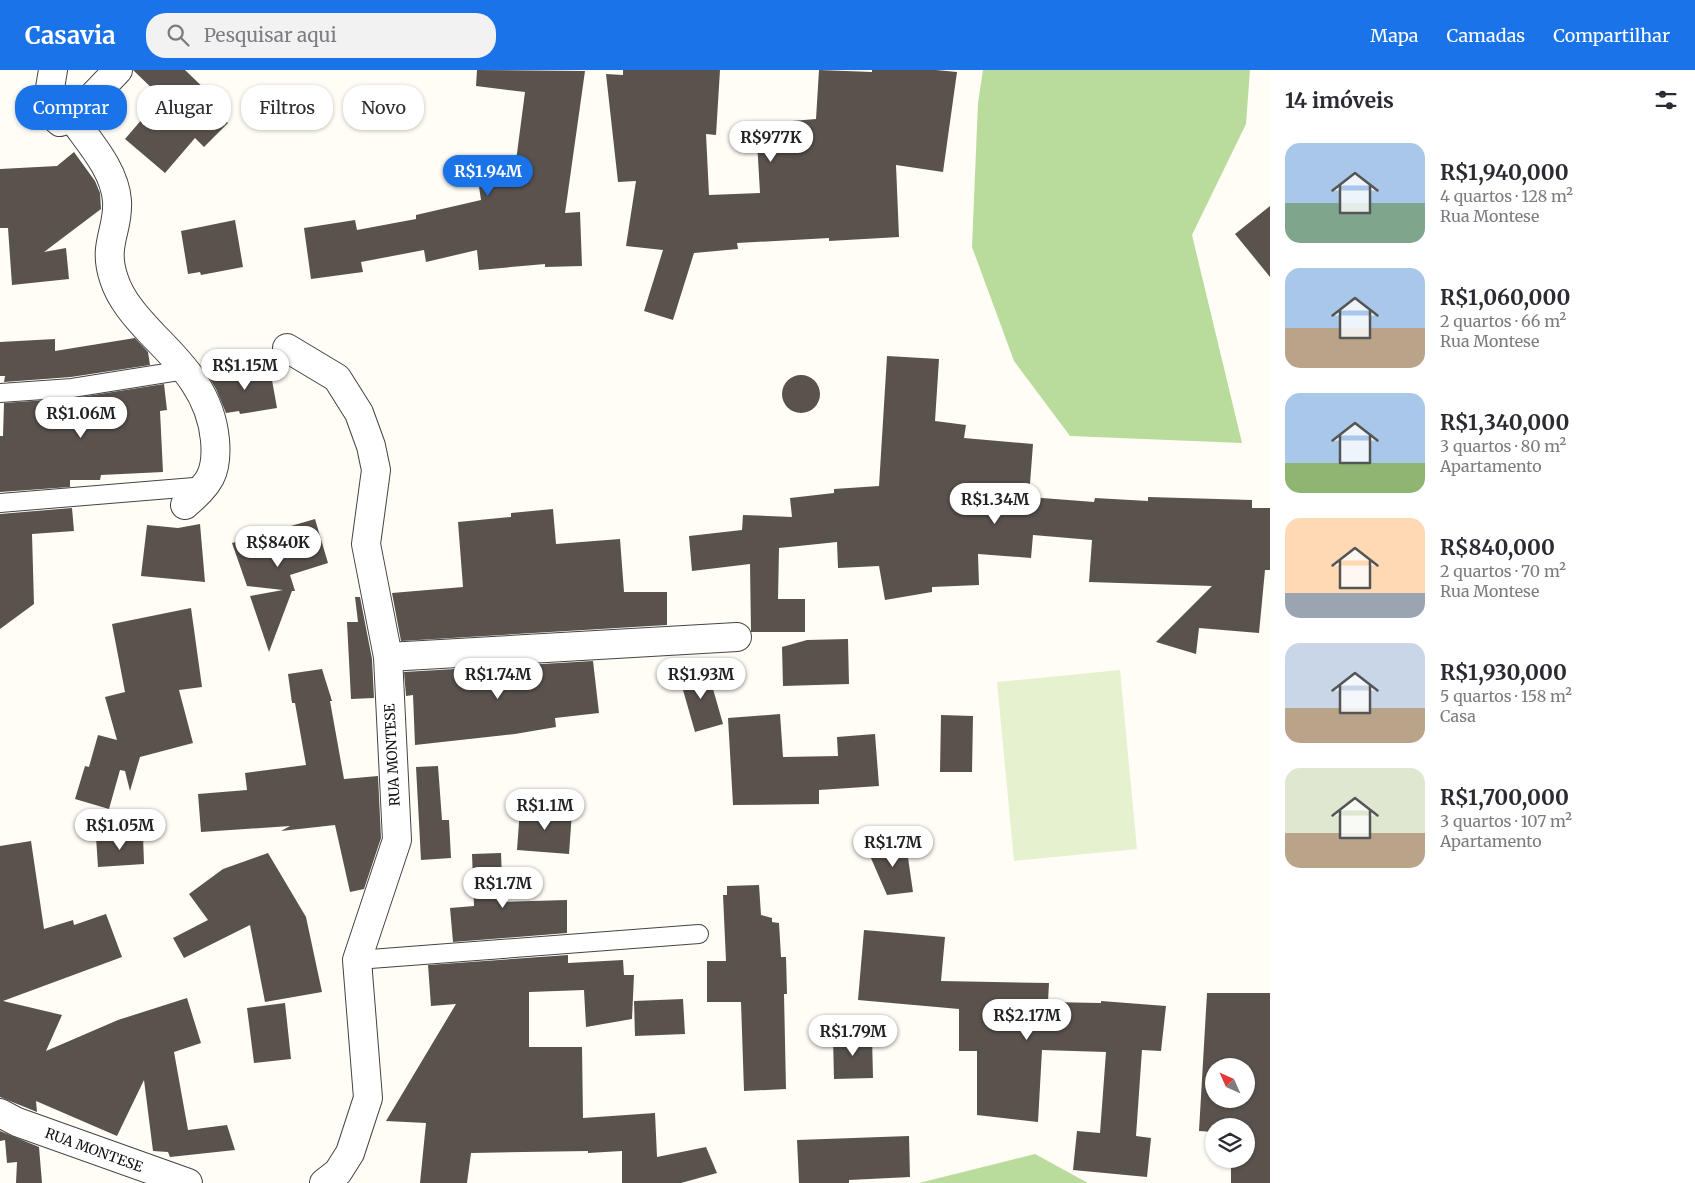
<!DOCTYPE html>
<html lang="pt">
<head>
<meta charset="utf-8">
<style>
  body { margin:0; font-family:Merriweather,serif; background:#f2f2f3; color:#2b2b33; height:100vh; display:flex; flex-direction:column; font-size:19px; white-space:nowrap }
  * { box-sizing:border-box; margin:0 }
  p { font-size:16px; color:#7c7c81 }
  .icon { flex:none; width:28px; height:28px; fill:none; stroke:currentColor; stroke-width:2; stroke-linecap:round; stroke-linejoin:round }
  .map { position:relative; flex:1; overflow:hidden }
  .details { display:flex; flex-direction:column; background:#fff; width:425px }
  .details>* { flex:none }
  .hud { position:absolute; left:15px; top:15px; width:475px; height:45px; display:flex; gap:10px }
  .needle { width:32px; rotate:315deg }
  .controls { position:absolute; left:1205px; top:988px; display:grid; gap:10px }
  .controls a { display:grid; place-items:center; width:50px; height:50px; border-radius:50%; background:#fff; box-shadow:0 1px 4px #0004; font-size:25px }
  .price { position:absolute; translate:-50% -42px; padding:0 11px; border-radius:18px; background:#fff; color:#222; font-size:16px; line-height:32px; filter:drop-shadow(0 1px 2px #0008) }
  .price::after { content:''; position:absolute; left:50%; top:30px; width:15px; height:11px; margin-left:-8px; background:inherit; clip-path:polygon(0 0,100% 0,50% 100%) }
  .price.selected { background:#1a73e8; color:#fff }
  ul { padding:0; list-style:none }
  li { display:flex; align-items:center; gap:15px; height:125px; padding:0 15px }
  li span { display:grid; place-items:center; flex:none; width:140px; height:100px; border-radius:15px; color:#555 }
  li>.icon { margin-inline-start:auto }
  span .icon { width:60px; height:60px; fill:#fffc; stroke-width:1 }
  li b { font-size:21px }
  h2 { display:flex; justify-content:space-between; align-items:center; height:60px; padding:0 15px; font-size:21px }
  .chip { padding:0 18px; border-radius:20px; background:#fff; box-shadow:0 1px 4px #0004; font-size:18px; line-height:45px }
  .chip.selected { background:#1a73e8; color:#fff }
  header { display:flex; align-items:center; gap:30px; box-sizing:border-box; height:70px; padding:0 25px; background:#1a73e8; color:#fff }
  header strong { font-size:24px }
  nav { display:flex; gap:28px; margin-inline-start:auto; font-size:18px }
  .search { width:350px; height:45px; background:#f2f2f3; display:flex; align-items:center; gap:12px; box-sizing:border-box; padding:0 18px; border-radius:20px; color:#7c7c81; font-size:19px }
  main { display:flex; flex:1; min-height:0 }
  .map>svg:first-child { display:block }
  .forest { fill:#b9dc9c }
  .pitch { fill:#e6f2cf }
  .building { fill:#5a524d; fill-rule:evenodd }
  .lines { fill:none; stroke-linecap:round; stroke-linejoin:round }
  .service-casing { stroke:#444; stroke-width:20 }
  .minor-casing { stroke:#444; stroke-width:30 }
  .service { stroke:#fff; stroke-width:18 }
  .minor { stroke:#fff; stroke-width:28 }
  .labels { text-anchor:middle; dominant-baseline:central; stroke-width:5; stroke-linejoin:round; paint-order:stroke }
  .street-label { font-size:14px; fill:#111; stroke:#fff }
</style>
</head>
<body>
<header>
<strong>Casavia</strong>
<div class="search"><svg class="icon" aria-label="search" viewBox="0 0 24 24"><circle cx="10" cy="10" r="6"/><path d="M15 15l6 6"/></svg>Pesquisar aqui</div>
<nav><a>Mapa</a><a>Camadas</a><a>Compartilhar</a></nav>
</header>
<main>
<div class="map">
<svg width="1270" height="1113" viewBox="0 0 1270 1113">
  <rect width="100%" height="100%" fill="#fffdf5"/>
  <path class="forest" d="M 983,0 L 1250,0 L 1246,54 L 1192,165 L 1242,373 L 1070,366 L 1014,291 L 972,177 L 978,33 Z
    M 1035,1084 L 1088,1113 L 919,1113 Z"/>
  <path class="pitch" d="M 1120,600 L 1137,779 L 1014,791 L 997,612 Z"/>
  <path class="building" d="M 133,0 L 185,0 L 212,26 L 206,32 L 228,53 L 204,77 L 195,68 L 165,103 L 125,69 L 161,27 Z
    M 477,0 L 585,1 L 565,143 L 580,142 L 582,196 L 545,197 L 545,194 L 479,200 L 477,180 L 426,192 L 424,180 L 361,192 L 363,202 L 311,209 L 304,158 L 355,150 L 357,160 L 416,149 L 416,145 L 481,130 L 476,97 L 516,91 L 525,22 L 476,16 Z
    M 623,0 L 720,0 L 716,65 L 706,64 L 709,125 L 760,123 L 756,54 L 816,49 L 819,0 L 872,2 L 872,0 L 936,0 L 957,2 L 943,102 L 896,95 L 899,167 L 829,171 L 829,168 L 737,173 L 738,179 L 694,183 L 673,250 L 644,241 L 663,180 L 626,176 L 636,111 L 618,112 L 606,4 L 623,5 Z
    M 74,82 L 95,111 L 100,123 L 101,139 L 44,182 L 66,178 L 69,209 L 12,215 L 8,158 L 0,158 L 0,99 L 57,96 Z
    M 1270,136 L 1270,207 L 1235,164 Z
    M 235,150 L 243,197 L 201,205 L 200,202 L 188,204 L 181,161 Z
    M 135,268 L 148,282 L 150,295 L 71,307 L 4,312 L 5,306 L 0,306 L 0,272 L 55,269 L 55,281 Z
    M 887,286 L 939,289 L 935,351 L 966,355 L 964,368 L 1033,374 L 1029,427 L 1094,432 L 1095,428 L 1148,431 L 1148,427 L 1252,430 L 1252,438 L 1270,438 L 1270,500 L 1265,500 L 1259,563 L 1199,558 L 1196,584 L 1156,572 L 1212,516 L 1089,512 L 1092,470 L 1033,465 L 1031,488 L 978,484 L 979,515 L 932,517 L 932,522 L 885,530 L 879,496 L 838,498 L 837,472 L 779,478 L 778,529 L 805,529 L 805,562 L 751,562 L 750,494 L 692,501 L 689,466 L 742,460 L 743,445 L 792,447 L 790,428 L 834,423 L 834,419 L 879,416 Z
    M 270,299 L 277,338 L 240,344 L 239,341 L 226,343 L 216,319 L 207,304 L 230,300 L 231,306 Z
    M782 324a19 19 0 1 1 38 0a19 19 0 1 1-38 0Z
    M 164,314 L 167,340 L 160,341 L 163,402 L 101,405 L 100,410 L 70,410 L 70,417 L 0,422 L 0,366 L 3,366 L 4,333 L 74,328 Z
    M 72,438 L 74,461 L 32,464 L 34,534 L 0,559 L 0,444 Z
    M 553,439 L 556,474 L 620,469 L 624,522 L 667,522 L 667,555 L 401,571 L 392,523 L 463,517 L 458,452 L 511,447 L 511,443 Z
    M 315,449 L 328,493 L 290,505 L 295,521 L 292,521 L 269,582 L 250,526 L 283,520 L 247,516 L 232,473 Z
    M 200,454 L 205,512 L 141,506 L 147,455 L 178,458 Z
    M 355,527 L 360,527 L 372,589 L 374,628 L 351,629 L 347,552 L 358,552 Z
    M 191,538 L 202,617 L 179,620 L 193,673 L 140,687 L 130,721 L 125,701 L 120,700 L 109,739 L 75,729 L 85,696 L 89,697 L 98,665 L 117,670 L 105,627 L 125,622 L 112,554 Z
    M 848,569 L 849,614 L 783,616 L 782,577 L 807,570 Z
    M 593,591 L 599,643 L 555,648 L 556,657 L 515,664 L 415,675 L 413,625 L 406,626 L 404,602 Z
    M 707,598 L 723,654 L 695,662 L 679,606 Z
    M 322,599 L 332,631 L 330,631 L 344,709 L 378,706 L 381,768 L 364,819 L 350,822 L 335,755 L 281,761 L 290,756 L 201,762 L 198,724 L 247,720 L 245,703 L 306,695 L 295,633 L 292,633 L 288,604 Z
    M 780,644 L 783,687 L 838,686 L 837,667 L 875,664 L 879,716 L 819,720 L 819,734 L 733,735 L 728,648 Z
    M 941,645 L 973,646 L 972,702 L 940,702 Z
    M 438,696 L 442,750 L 449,750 L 451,788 L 421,790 L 416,697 Z
    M 520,739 L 572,742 L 569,784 L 517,780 Z
    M 143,765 L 144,794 L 98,797 L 96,767 Z
    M 31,771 L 44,859 L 73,850 L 74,855 L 106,844 L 122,887 L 3,931 L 62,945 L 46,981 L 118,950 L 187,928 L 201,973 L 174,982 L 188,1060 L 227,1055 L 235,1080 L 170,1087 L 168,1082 L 153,1081 L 144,1010 L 117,1066 L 36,1031 L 37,1042 L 0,1027 L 0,776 Z
    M 906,774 L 913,822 L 887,825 L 867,779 Z
    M 268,783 L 306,847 L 322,922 L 265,932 L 250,855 L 184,888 L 173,868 L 208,850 L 189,824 L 223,799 Z
    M 501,783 L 503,832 L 567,830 L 567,863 L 453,872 L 450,838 L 474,836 L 472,784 Z
    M 759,815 L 761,845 L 772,848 L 772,852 L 779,853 L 781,887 L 786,887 L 787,924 L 784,924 L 786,1019 L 744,1021 L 741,932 L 707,932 L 707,891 L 726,891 L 723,825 L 727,825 L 727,816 Z
    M 864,860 L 945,867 L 941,911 L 1049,913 L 1048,932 L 1101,933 L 1101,931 L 1166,936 L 1161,981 L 1142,980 L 1136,1066 L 1151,1068 L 1147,1107 L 1073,1100 L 1077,1061 L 1100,1063 L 1106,982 L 1042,980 L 1038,1052 L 977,1045 L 977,981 L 959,981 L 959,939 L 858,930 Z
    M 568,885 L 568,893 L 623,890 L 624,905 L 634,905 L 632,949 L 586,957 L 584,920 L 529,922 L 529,977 L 582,977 L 583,1048 L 655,1043 L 657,1087 L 706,1077 L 717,1103 L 681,1113 L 622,1113 L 622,1081 L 588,1083 L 588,1081 L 471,1083 L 467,1113 L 420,1113 L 426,1053 L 386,1051 L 456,934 L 431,936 L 428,895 Z
    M 1207,923 L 1270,923 L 1270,1113 L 1231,1113 L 1231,1089 L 1246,1089 L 1246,1056 L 1214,1056 L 1214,1062 L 1199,1061 ZM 1214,996 L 1246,996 L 1246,1029 L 1214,1029 Z
    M 683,929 L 685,964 L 635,966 L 634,931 Z
    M 285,933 L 291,989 L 254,993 L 247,938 Z
    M 872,966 L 873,1008 L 834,1009 L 833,967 Z
    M 0,1061 L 39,1077 L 42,1113 L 16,1113 L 17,1092 L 7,1093 L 5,1070 L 0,1071 Z
    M 909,1066 L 910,1107 L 849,1110 L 849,1113 L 799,1113 L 797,1070 Z"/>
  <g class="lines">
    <defs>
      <path id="service" d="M 0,323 L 72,318 L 185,300
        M 0,433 L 206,416
        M 357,890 L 699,864"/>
      <path id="minor" d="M 53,0 L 48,30 L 51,44 L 60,52 L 72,48 L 118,0
        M 72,48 C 89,72 115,100 117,131 C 119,161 102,174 114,209 C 121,231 138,249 153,265 C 184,296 211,325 215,370 C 218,404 209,414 185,435
        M 287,278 L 337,308 L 359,343 L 371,376 L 376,400 L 366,474 L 388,587 L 397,770 L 357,890 L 368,1028 L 350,1083 L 338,1102 L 324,1113
        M 388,587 L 737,567
        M 0,1043 L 17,1052 L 188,1113"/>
    </defs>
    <use href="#service" class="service-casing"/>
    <use href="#minor" class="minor-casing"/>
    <use href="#service" class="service"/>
    <use href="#minor" class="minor"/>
  </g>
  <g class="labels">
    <g class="street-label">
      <text transform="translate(392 685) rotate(-93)">RUA MONTESE</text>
      <text transform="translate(94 1080) rotate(20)">RUA MONTESE</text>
    </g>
  </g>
</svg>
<div class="controls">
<a><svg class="needle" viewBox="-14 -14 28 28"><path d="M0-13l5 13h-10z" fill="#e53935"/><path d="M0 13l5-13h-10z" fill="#7c7c81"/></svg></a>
<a><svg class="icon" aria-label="layers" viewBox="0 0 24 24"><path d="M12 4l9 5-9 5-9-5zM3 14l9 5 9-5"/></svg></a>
</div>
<b class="price" style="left:771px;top:93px">R$977K</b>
<b class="price selected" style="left:488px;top:127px">R$1.94M</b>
<b class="price" style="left:245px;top:321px">R$1.15M</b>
<b class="price" style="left:81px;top:369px">R$1.06M</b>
<b class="price" style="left:995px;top:455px">R$1.34M</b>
<b class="price" style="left:278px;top:498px">R$840K</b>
<b class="price" style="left:498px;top:630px">R$1.74M</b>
<b class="price" style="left:701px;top:630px">R$1.93M</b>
<b class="price" style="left:545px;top:761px">R$1.1M</b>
<b class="price" style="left:120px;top:781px">R$1.05M</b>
<b class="price" style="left:893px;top:798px">R$1.7M</b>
<b class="price" style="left:503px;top:839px">R$1.7M</b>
<b class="price" style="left:1027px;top:971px">R$2.17M</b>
<b class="price" style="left:853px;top:987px">R$1.79M</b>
<div class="hud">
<a class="chip selected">Comprar</a>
<a class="chip">Alugar</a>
<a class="chip">Filtros</a>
<a class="chip">Novo</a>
</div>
</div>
<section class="details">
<h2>14 imóveis<svg class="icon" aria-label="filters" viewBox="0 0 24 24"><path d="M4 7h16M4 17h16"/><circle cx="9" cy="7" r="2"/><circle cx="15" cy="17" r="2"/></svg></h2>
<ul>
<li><span style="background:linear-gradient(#a9c7e8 60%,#7fa58c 0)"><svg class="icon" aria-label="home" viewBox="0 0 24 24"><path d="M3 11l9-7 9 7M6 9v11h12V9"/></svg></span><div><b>R$1,940,000</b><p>4 quartos · 128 m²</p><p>Rua Montese</p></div></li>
<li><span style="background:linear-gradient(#a9c7e8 60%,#b9a48a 0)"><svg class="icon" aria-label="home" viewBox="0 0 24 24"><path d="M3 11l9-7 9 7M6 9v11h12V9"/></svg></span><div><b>R$1,060,000</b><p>2 quartos · 66 m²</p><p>Rua Montese</p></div></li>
<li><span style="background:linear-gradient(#a9c7e8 70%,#8fb573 0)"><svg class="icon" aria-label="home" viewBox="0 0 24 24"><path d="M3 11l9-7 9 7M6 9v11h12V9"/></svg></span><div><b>R$1,340,000</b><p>3 quartos · 80 m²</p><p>Apartamento</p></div></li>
<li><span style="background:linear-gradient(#ffd9b3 75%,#9aa5b1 0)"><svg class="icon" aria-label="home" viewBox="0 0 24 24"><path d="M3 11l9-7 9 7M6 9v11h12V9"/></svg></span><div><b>R$840,000</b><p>2 quartos · 70 m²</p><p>Rua Montese</p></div></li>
<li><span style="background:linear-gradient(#c9d6e8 65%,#b9a48a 0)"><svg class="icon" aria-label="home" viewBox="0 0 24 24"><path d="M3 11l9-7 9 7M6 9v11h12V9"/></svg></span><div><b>R$1,930,000</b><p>5 quartos · 158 m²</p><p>Casa</p></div></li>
<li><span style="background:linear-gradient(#dfe7d0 65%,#b9a48a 0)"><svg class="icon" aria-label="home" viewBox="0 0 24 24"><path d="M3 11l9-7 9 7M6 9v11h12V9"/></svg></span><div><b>R$1,700,000</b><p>3 quartos · 107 m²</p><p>Apartamento</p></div></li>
</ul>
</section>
</main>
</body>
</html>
